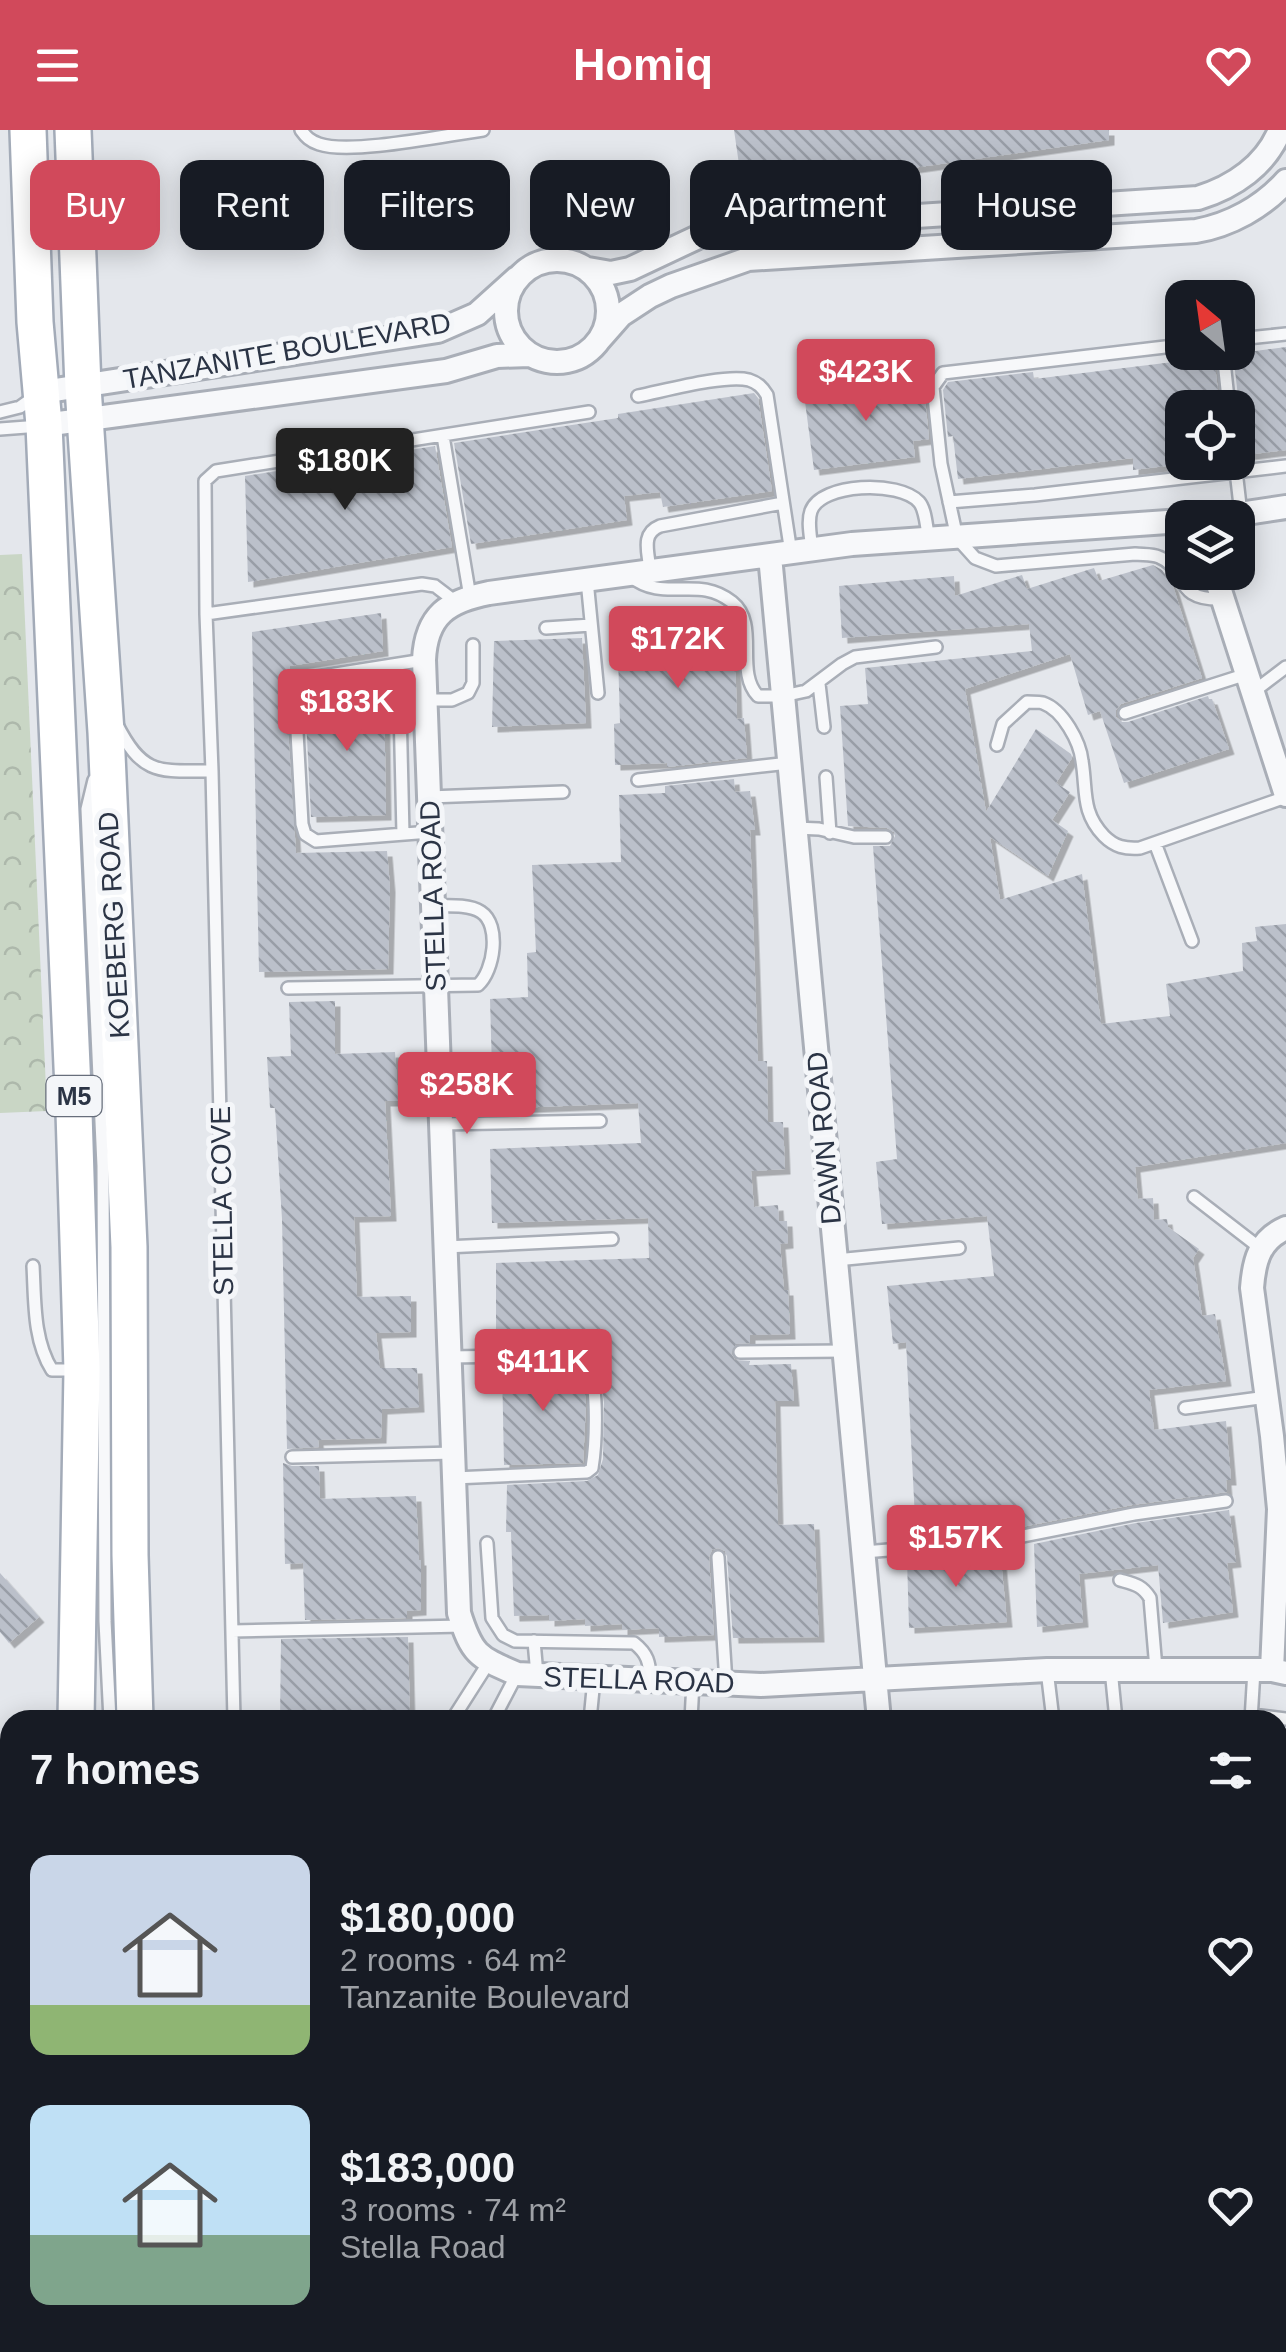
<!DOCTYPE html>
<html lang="en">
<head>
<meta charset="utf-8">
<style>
  body { margin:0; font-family:Arial,sans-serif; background:#20242c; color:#f1f3f6; height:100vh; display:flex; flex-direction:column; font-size:38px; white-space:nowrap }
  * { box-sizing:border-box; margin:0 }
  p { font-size:32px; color:#9ea1a6 }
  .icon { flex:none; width:55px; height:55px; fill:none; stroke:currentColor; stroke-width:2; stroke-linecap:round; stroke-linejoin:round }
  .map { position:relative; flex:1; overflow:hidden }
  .details { position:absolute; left:0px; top:1580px; width:1288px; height:642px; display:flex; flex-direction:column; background:#171b24; border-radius:30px 30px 0 0; box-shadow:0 5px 25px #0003 }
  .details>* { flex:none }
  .guide { position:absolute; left:30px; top:30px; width:1228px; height:90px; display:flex; gap:20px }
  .needle { width:65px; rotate:331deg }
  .buttons { position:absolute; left:1165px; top:150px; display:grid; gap:20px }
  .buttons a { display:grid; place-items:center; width:90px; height:90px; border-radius:20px; background:#171b24; box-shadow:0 5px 25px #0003; font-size:50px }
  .price { position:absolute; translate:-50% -85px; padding:0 22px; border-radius:10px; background:#d1495b; color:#fff; font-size:32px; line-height:65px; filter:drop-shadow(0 2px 5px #0008) }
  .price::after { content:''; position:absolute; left:50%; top:60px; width:30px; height:22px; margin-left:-15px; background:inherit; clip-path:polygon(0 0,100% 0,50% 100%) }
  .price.on { background:#222; color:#fff }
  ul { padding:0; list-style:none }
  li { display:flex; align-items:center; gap:30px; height:250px; padding:0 30px }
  li span { display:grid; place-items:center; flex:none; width:280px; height:200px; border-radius:20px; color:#555 }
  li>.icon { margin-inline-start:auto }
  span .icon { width:120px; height:120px; fill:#fffc; stroke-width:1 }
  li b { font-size:42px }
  h2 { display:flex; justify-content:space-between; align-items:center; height:120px; padding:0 30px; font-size:42px }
  .tag { padding:0 35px; border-radius:20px; background:#171b24; box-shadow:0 5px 25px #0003; font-size:35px; line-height:90px }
  .tag.on { background:#d1495b; color:#fff }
  header { display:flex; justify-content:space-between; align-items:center; height:130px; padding:0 30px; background:#d1495b; color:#fff; font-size:45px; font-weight:700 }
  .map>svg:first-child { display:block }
  .park { fill:url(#park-crowns) }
  .building { fill:url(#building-back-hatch); filter:url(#shadow) }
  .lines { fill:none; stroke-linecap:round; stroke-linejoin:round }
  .service-casing { stroke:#a9aeb7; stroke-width:16 }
  .minor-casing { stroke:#a9aeb7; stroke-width:28 }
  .tertiary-casing { stroke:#a9aeb7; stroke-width:32 }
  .secondary-casing { stroke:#a9aeb7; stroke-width:35 }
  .primary-casing { stroke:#a3abb8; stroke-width:40 }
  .service { stroke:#f7f8fa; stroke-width:11 }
  .minor { stroke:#f7f8fa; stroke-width:22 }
  .tertiary { stroke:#f7f8fa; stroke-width:28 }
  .secondary { stroke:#fff; stroke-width:30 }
  .primary { stroke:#fff; stroke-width:35 }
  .labels { text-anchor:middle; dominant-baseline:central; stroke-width:10; stroke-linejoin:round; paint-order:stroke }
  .shield { fill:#f4f6f9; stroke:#676e7b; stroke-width:2.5 }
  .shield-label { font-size:25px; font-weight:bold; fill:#2b3445 }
  .street-label { font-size:28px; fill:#2b3445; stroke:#f4f6f9 }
</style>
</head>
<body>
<header><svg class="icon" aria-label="menu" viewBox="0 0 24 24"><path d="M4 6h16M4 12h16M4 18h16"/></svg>Homiq<svg class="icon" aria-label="heart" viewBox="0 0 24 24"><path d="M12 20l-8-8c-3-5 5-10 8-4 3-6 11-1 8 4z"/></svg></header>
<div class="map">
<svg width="1286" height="2222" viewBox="0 0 1286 2222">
  <defs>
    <pattern id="park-crowns" width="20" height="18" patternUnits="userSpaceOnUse" patternTransform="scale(2.5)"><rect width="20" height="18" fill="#c9d6c5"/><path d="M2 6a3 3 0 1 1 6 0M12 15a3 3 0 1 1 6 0" fill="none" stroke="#adb8ab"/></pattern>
    <pattern id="building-back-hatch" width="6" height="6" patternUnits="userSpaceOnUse" patternTransform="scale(2.5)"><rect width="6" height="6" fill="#bbc0ca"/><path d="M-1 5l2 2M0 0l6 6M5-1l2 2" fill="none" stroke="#989da6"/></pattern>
    <filter id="shadow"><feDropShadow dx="5.5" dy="5.5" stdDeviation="0" flood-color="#0004"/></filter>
  </defs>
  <rect width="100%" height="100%" fill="#e4e7ec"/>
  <path class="park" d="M 22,424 L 47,981 L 0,983 L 0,425 Z"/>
  <path class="building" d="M 734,0 L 1109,0 L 1109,10 L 743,62 Z
    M 1286,217 L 1286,320 L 1245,325 L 1233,224 Z
    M 1214,227 L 1220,278 L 1182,278 L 1182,334 L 1133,340 L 1133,328 L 958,349 L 953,306 L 948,307 L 943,260 L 948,252 L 1033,242 L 1034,249 Z
    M 925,249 L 924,258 L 929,309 L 913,311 L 915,327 L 814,340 L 804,264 Z
    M 754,263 L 758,268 L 772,361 L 663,377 L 660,362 L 624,366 L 627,390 L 471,414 L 454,313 L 618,288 L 618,284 Z
    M 435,316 L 452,417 L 248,452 L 245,346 Z
    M 1153,435 L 1162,440 L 1173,456 L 1202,548 L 1121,574 L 1116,580 L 1116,587 L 1122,592 L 1128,592 L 1208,566 L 1209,569 L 1212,569 L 1229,619 L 1124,653 L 1100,581 L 1088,585 L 1070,524 L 965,559 L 986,682 L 1036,599 L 1071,624 L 1072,628 L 1056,653 L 1070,662 L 1052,690 L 1068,701 L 1048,746 L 990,707 L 1000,770 L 1082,744 L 1101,894 L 1170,886 L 1166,854 L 1243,841 L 1242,813 L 1257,811 L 1255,797 L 1286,794 L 1286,1013 L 1135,1037 L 1138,1069 L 1153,1068 L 1154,1090 L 1167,1089 L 1168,1097 L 1199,1119 L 1193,1128 L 1202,1186 L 1215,1184 L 1226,1251 L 1149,1260 L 1154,1300 L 1226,1291 L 1231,1350 L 1226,1350 L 1227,1362 L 1132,1375 L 997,1402 L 916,1408 L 906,1212 L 893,1214 L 887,1156 L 994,1146 L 987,1086 L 882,1094 L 876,1032 L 897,1029 L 873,716 L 890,716 L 895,706 L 894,702 L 887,698 L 848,696 L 840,576 L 868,574 L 865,538 L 1032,521 L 1029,494 L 842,508 L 839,456 L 954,446 L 955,466 L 1022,445 L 1027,459 L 1094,438 L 1099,451 Z
    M 695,479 L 725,479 L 734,491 L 737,589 L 744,588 L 747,628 L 667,637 L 667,633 L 615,635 L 614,594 L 620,593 L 617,491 L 656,490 L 656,485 L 695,484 Z
    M 381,483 L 383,521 L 290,536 L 290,551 L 286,566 L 296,723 L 387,721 L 390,757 L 388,839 L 259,842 L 252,502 Z
    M 582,508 L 586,593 L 492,597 L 494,511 Z
    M 384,558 L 386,685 L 311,687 L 305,568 Z
    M 734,649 L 735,662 L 750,661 L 755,700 L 750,700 L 758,931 L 767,931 L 768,992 L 783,992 L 785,1039 L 751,1041 L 754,1077 L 778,1075 L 779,1091 L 787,1091 L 788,1113 L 780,1114 L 784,1160 L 788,1160 L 790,1204 L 750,1205 L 750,1213 L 736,1214 L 731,1223 L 735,1230 L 750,1231 L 749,1235 L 791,1234 L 794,1271 L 775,1271 L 778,1395 L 814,1394 L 819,1507 L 733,1508 L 727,1426 L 725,1421 L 718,1418 L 712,1420 L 709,1427 L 714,1505 L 659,1507 L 659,1498 L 622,1500 L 622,1494 L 585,1496 L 585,1489 L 549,1491 L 549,1485 L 514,1486 L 511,1402 L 506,1402 L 507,1355 L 587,1351 L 598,1345 L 603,1329 L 604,1272 L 598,1234 L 593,1224 L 583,1217 L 496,1216 L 496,1133 L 649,1128 L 648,1088 L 492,1093 L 490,1019 L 641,1013 L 638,973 L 487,979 L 486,941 L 492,940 L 490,869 L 528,867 L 527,823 L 536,822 L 532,735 L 621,732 L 619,665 L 665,663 L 665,656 Z
    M 335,871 L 335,924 L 395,922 L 398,971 L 385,971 L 391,1086 L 354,1087 L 357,1167 L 411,1166 L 411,1202 L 376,1203 L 380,1238 L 417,1238 L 419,1277 L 382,1279 L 381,1308 L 318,1310 L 319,1317 L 287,1319 L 282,1089 L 275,978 L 270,978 L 267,927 L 291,926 L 289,872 Z
    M 575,1234 L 579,1237 L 583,1249 L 586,1273 L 583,1333 L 504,1335 L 502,1236 Z
    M 283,1333 L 292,1336 L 319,1336 L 320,1369 L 416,1366 L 419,1430 L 421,1430 L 421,1480 L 407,1481 L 407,1488 L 305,1490 L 303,1433 L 285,1434 Z
    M 1229,1380 L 1236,1432 L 1227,1433 L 1233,1482 L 1163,1493 L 1158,1435 L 1079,1444 L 1083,1492 L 1037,1497 L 1034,1414 L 1136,1393 Z
    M 1000,1420 L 1007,1492 L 909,1498 L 907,1429 Z
    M 0,1443 L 39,1487 L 9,1513 L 0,1502 Z
    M 408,1507 L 410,1590 L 280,1590 L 281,1509 Z"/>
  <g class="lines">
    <defs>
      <path id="service" d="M 301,0 C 306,7 310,11 319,14 C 351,25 446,5 483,0
        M 1238,209 L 1286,204
        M 1182,215 L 943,243 L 933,257 L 941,334 L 957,408 L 975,428 L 996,436 L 1135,424 C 1143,425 1152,424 1159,427 C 1189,439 1171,471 1223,469
        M 1223,222 L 1229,278
        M 638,266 C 664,261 725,244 749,250 C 758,253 762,257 767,265 L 791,423
        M 0,282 L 20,277 L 34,267
        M 0,299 L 40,296
        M 443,306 L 470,467
        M 1235,332 L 1241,384
        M 949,372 L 1035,365 L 1286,336
        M 812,420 C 811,408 807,392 811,381 C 821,353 899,350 919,372 C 926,380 926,397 929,409
        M 650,442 C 649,423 640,404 660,396 L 783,373
        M 630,446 C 665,474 697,444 732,472 C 760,494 734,541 758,566 L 783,566 L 806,561 L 842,534 L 855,527 L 936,517
        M 587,450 L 598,563
        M 206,484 L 422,454 L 435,456 L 456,472
        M 546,498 L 591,495
        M 424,530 L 310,548 L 300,552 L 295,565 L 302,694 L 305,704 L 316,711 L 430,702
        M 399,534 L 403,704
        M 819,554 L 824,597
        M 1253,562 L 1286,537
        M 425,570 L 452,570 L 468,563 L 473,553 L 473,515
        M 1125,583 L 1247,544
        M 117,595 C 143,646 159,641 212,641
        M 997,615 L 1003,594 L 1027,572 C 1029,572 1041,572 1043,573 C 1063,580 1080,612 1082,631 C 1087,661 1081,682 1104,706 C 1115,717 1125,719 1140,718 L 1286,667
        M 826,647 L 830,703
        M 94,650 L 87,679 L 103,1036 L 105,1491 L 110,1590
        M 638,650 L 789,633
        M 429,667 L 563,662
        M 795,698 L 819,699 L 854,707 L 886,707
        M 1155,713 L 1192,811
        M 288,858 L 478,855 C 494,841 501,795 481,782 C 469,774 447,776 433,776
        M 441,994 L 600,991
        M 1194,1067 L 1260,1118
        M 445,1117 L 612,1109
        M 836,1130 L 959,1118
        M 33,1136 C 35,1170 33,1210 52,1240 L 78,1240
        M 740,1222 L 845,1221
        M 450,1227 L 578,1225 C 584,1229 586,1229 589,1237 C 598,1259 596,1314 592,1338 L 587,1342 L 454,1348
        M 1185,1278 L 1267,1267
        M 292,1327 L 454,1323
        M 487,1413 L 492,1488 L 503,1505 L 515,1511 L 634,1513 C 648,1524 649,1532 651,1550
        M 864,1422 L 998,1411 L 1134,1384 L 1226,1371
        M 718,1427 L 726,1553
        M 1120,1450 C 1134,1454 1142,1455 1150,1468 L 1156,1539
        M 232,1501 L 463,1496
        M 534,1511 L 537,1545
        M 1111,1539 L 1116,1590
        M 1047,1540 L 1053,1590
        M 1252,1585 L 1286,1589
        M 234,1590 L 212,641 L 206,484 L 205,351 L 216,341 L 589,282
        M 452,1590 L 489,1532
        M 493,1590 L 517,1544
        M 590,1590 L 594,1549
        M 691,1590 L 693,1552
        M 1251,1590 L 1254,1540
        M 0,1750 L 10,1751
        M 1278,1984 L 1286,1984
        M 313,2212 L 315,2222
        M 532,2212 L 532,2222
        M 686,2212 L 709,2216 L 709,2222
        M 101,2222 L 101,2212
        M 585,2222 L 585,2212
        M 1268,2222 L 1268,2212"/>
      <path id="minor" d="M506 181a51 51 0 1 1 102 0a51 51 0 1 1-102 0Z
        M 588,139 L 611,143 L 630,139 L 698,107 L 730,98 L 1198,68 C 1234,57 1266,35 1280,0
        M 599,210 L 621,185 L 650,166 L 671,156 L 748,129 L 1196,101 C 1230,95 1263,77 1286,51
        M 42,262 L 438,201 L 477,184 L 517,148
        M 44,295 L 446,241 L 497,226 L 530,225
        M 1213,388 L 1286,377
        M 1182,391 L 852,414 L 489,463 C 448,471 426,485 424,530 L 459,1483 C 472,1525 478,1527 517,1544 L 761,1555 L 1047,1540 L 1272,1540 L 1286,1543
        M 770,426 L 879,1590
        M 1214,442 L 1286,665
        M 1272,1540 L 1279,1379 L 1272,1306 L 1252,1158 C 1254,1131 1259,1110 1286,1098
        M 662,2222 L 662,2212"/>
      <path id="tertiary" d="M 0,1955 L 10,1955
        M 0,1992 L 10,1993"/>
      <path id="secondary" d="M 1278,1961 L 1286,1962
        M 1278,2003 L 1286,2003"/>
      <path id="primary" d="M 28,0 L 35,192 L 44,295 L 74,982 L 82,1240 L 76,1590
        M 73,0 L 83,257 L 106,602 L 129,1117 L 130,1425 L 135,1590
        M 74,2222 L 74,2212
        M 142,2222 L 142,2212"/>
    </defs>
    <use href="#service" class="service-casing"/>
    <use href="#minor" class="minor-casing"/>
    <use href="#tertiary" class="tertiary-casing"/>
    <use href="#secondary" class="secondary-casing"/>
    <use href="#primary" class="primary-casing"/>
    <use href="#service" class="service"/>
    <use href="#minor" class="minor"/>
    <use href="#tertiary" class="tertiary"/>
    <use href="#secondary" class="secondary"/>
    <use href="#primary" class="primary"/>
  </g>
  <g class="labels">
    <rect class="shield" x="46.5" y="946" width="55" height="40" rx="8"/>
    <g class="shield-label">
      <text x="74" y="966">M5</text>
    </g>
    <g class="street-label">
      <text transform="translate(287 221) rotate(-10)">TANZANITE BOULEVARD</text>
      <text transform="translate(433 766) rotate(-92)">STELLA ROAD</text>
      <text transform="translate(114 795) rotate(-93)">KOEBERG ROAD</text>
      <text transform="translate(824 1008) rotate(-95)">DAWN ROAD</text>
      <text transform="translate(222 1071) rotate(-91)">STELLA COVE</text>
      <text transform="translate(639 1550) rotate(2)">STELLA ROAD</text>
    </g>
  </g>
</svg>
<div class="buttons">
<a><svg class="needle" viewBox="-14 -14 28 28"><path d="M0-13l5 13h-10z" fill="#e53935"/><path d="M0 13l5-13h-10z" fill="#9ea1a6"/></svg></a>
<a><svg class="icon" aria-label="locate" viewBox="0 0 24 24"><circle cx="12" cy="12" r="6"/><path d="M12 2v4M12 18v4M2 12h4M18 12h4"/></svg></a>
<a><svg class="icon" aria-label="layers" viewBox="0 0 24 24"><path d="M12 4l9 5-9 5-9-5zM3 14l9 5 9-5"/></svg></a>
</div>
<b class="price" style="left:866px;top:294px">$423K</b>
<b class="price on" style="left:345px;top:383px">$180K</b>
<b class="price" style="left:678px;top:561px">$172K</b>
<b class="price" style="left:347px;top:624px">$183K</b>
<b class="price" style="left:467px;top:1007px">$258K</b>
<b class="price" style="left:543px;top:1284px">$411K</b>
<b class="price" style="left:956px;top:1460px">$157K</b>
<div class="guide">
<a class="tag on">Buy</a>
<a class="tag">Rent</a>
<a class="tag">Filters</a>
<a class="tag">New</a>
<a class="tag">Apartment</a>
<a class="tag">House</a>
</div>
<section class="details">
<h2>7 homes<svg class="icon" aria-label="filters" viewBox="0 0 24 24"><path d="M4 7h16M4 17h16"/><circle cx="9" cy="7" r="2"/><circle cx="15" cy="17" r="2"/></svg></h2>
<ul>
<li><span style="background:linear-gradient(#c9d6e8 75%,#8fb573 0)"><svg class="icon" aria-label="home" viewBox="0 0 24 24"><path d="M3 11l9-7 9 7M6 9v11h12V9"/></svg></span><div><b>$180,000</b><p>2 rooms · 64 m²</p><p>Tanzanite Boulevard</p></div><svg class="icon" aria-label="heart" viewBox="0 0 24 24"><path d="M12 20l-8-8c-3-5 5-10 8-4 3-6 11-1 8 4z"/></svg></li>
<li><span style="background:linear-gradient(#bfe0f5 65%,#7fa58c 0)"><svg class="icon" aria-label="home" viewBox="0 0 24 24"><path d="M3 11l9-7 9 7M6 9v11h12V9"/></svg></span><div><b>$183,000</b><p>3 rooms · 74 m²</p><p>Stella Road</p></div><svg class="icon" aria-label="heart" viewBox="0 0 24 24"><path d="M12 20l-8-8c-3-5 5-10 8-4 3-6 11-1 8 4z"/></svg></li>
</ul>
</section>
</div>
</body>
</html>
